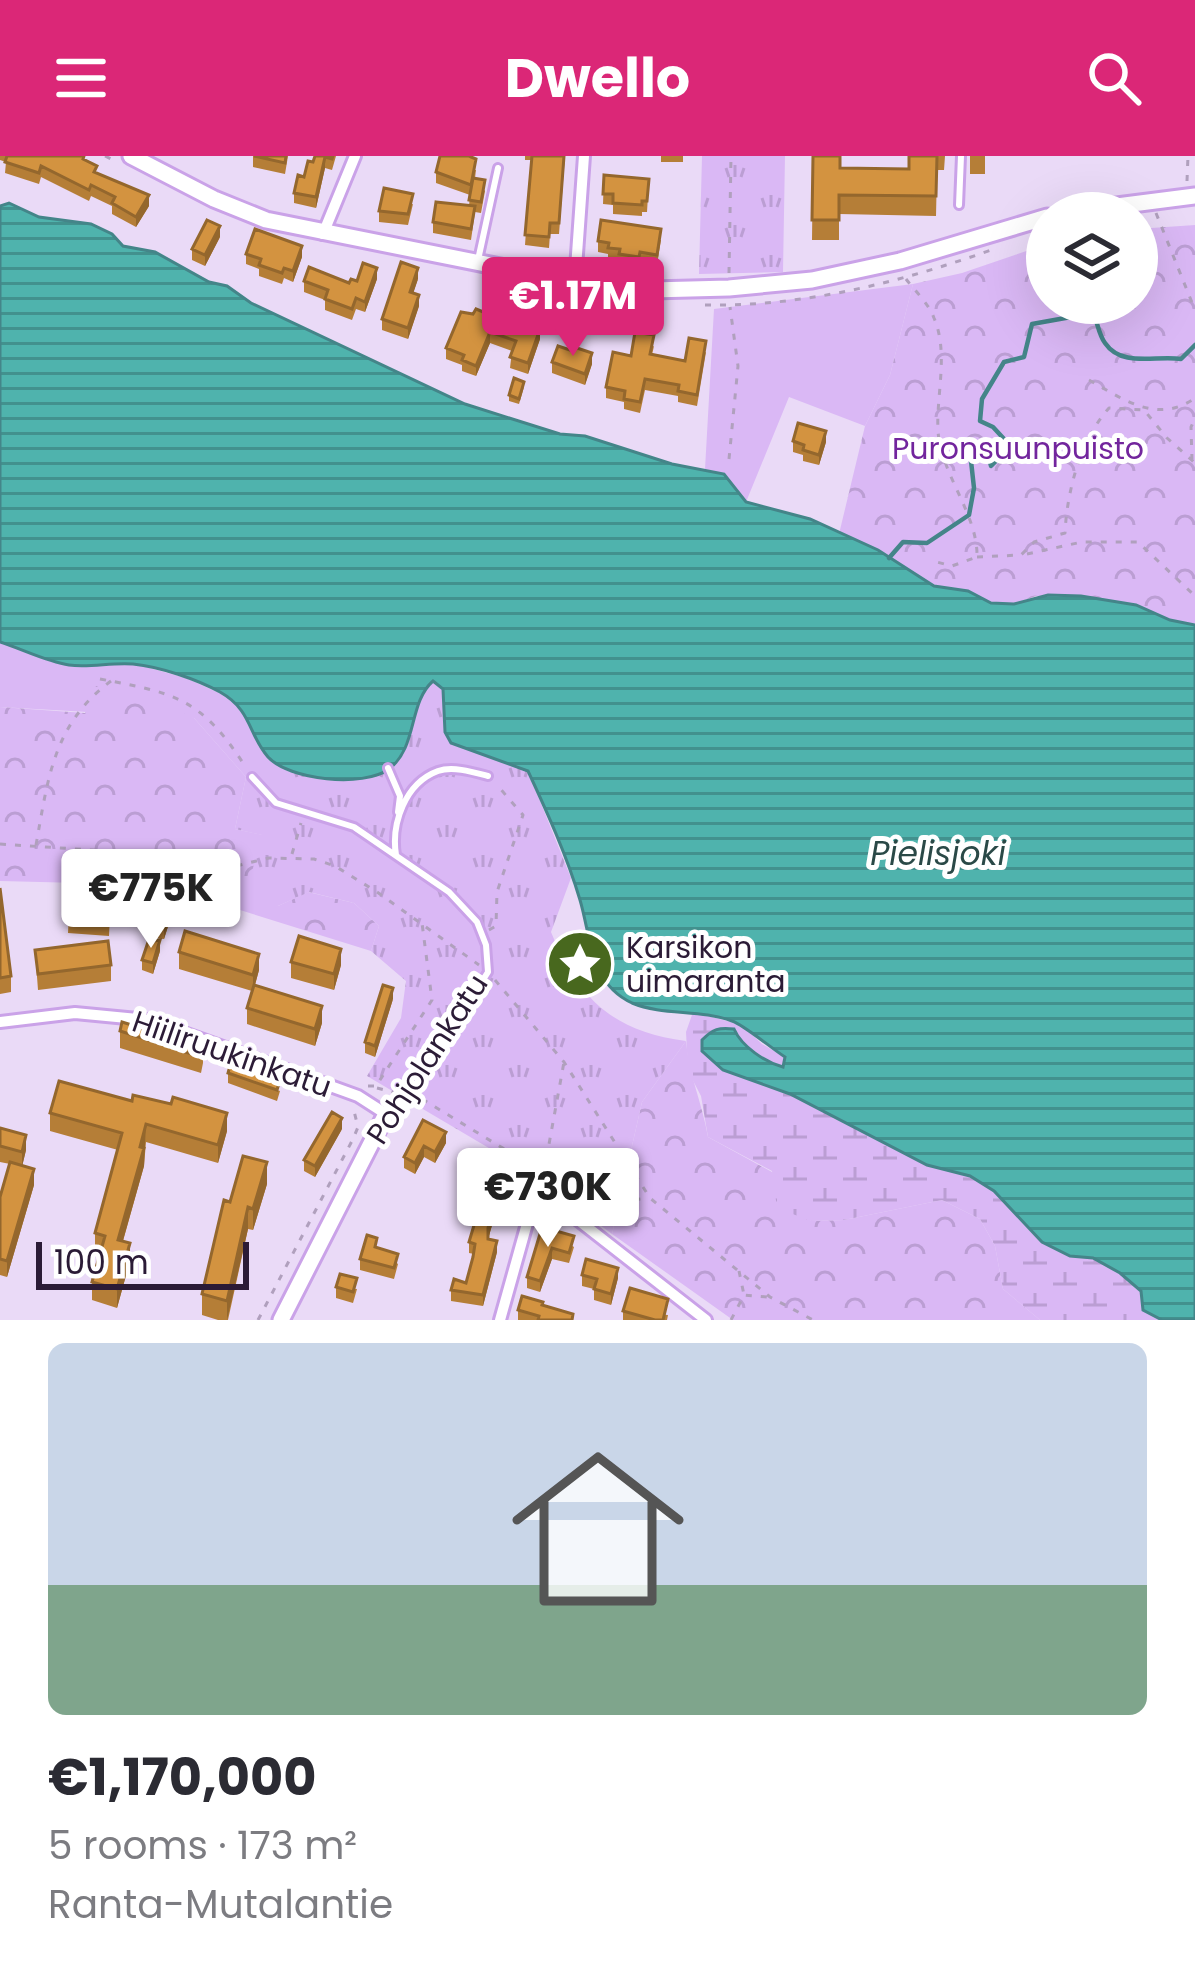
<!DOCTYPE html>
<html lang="en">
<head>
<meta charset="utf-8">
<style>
  body { margin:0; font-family:Poppins,sans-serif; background:#f2f2f3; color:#2b2b33; height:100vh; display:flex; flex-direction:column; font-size:45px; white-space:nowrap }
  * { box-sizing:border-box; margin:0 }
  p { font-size:39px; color:#7c7c81 }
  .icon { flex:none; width:66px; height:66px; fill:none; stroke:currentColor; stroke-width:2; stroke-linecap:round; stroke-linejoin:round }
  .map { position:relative; height:1164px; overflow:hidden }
  .drawer { display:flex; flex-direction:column; background:#fff; flex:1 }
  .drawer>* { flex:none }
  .tools { position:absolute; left:1026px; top:36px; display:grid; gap:24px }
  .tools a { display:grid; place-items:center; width:132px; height:132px; border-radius:50%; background:#fff; box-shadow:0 12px 48px #0002; font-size:60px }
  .scale { position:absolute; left:36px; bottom:30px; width:213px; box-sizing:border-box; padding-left:12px; border:6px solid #2b1b36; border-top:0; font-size:33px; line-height:42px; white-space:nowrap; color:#2b1b36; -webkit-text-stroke:9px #fff; paint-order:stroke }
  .price { position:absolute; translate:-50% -102px; padding:0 27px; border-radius:12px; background:#fff; color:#222; font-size:39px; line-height:78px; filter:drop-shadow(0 3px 6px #0008) }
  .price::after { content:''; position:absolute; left:50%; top:72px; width:36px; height:27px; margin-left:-18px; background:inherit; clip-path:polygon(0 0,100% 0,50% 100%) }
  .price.active { background:#db2777; color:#fff }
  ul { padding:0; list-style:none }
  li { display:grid; align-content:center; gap:24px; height:636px; padding:0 48px }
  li+li { border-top:3px solid #e1e1e2 }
  li span { display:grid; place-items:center; height:372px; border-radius:18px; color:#555 }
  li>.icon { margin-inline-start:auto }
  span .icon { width:216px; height:216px; fill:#fffc; stroke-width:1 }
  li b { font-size:51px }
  header { display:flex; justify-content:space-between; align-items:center; height:156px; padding:0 48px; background:#db2777; color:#fff; font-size:54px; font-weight:700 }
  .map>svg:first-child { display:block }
  .green { fill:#dab8f5 }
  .forest { fill:url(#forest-crowns) }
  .wetland { fill:url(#wetland-marsh) }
  .park { fill:url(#park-tufts) }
  .water { fill:url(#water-rules); stroke:#448589; stroke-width:3 }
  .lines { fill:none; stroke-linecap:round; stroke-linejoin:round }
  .stream { stroke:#448589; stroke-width:4.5 }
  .lane-casing { stroke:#caa2e8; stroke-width:12 }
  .street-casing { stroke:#caa2e8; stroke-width:16 }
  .secondary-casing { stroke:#caa2e8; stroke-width:21 }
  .path { stroke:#b0a0bd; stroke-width:3; stroke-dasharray:6 9; stroke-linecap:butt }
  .lane { stroke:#fff; stroke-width:6 }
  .street { stroke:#fff; stroke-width:10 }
  .secondary { stroke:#fff; stroke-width:15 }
  .wall { fill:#b57e37 }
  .shaded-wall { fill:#94672d }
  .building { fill:#d39340; stroke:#94672d; stroke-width:3 }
  .labels { text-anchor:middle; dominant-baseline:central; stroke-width:10; stroke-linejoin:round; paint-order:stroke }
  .park-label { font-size:30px; fill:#72259d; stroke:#fff }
  .poi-label { font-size:30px; fill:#2b1b36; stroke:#fff; text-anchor:start }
  .street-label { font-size:30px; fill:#2b1b36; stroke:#fff }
  .water-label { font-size:33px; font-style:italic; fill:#2a4947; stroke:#fff }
</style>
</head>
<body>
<header><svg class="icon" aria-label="menu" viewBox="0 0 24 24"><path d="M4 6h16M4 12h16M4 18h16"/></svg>Dwello<svg class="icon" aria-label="search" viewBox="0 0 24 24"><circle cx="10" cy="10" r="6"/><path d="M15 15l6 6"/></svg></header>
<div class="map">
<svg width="1195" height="1164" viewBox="0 0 1195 1164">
  <defs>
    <pattern id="forest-crowns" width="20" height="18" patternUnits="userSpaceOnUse" patternTransform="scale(3)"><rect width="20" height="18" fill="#dab8f5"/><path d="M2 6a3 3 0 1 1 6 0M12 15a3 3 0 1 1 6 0" fill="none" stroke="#bb9ed3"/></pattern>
    <pattern id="wetland-marsh" width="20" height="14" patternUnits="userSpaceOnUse" patternTransform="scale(3)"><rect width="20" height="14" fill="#dab8f5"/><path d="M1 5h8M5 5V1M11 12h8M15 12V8" fill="none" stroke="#bb9ed3"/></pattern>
    <pattern id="park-tufts" width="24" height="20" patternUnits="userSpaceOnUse" patternTransform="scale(3)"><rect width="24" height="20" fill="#dab8f5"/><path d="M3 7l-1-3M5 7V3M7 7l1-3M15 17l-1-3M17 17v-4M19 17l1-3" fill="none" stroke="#bb9ed3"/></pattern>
    <pattern id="water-rules" width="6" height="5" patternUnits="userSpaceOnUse" patternTransform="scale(3)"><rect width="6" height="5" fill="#4fb3ad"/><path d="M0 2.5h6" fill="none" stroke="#42918e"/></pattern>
  </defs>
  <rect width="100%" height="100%" fill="#eadaf7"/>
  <path class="green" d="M 913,128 L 890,219 L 865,270 L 789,241 L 746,346 L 724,318 L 705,313 L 714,153 Z
    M 0,486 L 68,509 L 135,508 L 186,522 L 226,540 L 246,557 L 246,621 L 194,562 L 0,551 Z"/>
  <path class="forest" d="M 1195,69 L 1195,469 L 1170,464 L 1136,449 L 1036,440 L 1014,448 L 991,447 L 968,435 L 934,430 L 878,394 L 839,378 L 865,270 L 890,219 L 913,128 L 962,117 L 1047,88 L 1047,147 L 1137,147 L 1137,73 Z
    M 96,530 L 148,542 L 194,562 L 246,621 L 235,673 L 263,679 L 278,750 L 308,736 L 354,747 L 379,770 L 371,795 L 160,729 L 0,725 L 0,551 L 85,557 Z
    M 686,885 C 689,920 702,946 708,981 L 772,1016 L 811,1065 L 844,1064 L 942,1044 L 980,1063 L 995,1090 L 1003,1133 L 1040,1164 L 733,1164 L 612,1078 L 642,946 Z"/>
  <path class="wetland" d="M 693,856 L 742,869 L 762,888 L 785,901 L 783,912 C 765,904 742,892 734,873 L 723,914 L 791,938 L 927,1009 L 970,1020 L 994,1035 L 1042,1086 L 1070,1100 L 1093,1102 L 1120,1117 L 1141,1135 L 1143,1154 L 1162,1164 L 1040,1164 L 1003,1133 L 995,1090 L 980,1063 L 942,1044 L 844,1064 L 811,1065 L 777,1052 L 772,1015 L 708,981 L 701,940 L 688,915 L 686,876 Z"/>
  <path class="park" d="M 702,0 L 785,0 L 783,116 L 699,118 Z
    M 432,525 L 443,533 L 444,544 L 528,615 L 571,722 L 551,776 C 579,843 612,875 686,885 L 642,946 L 612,1078 L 531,1017 L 367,920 L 401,862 L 406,825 L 371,795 L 379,770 L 354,747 L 309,736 L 278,750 L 245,741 L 262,679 L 235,673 L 246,621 L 246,557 C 253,570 259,588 268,600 C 292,629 376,634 398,602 C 415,578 412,546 432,525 Z"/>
  <path class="water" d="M 9,47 L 39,61 L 91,68 L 112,78 L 123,90 L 155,96 L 209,126 L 227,130 L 251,147 L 465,248 L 560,278 L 585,280 L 672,308 L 724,318 L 746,346 L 810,363 L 878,394 L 934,430 L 968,435 L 991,447 L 1014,448 L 1048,439 L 1081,440 L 1136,449 L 1170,464 L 1195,469 L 1195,1164 L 1162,1164 L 1143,1154 L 1141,1135 L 1120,1117 L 1093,1102 L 1070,1100 L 1042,1086 L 994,1035 L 970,1020 L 927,1009 L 790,938 L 723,914 L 702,895 L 702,884 C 713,873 719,871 734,873 C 742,891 765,906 783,911 L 785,901 C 771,892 744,869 732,865 C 700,853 663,860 632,847 C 590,828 591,781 580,744 C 567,700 547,656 528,615 L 451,587 L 445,576 L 443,533 L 433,525 C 408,547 418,591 389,613 C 363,632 289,624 268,601 C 248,578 252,554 220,536 C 196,523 161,511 133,508 C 112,506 90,512 69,509 C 47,506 22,493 0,486 L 0,50 Z"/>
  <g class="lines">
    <path class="stream" d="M 889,402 L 903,386 L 927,387 L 969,359 L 974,332 L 970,296 L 987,294 L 991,310 L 1001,300 L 1005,284 L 993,271 L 980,265 L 982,243 L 1004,206 L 1024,201 L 1032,168 L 1071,161 L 1089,150 C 1098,162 1097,176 1105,187 C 1122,212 1156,199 1181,203 L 1195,189"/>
    <defs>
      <path id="lane" d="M 959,49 L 961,0
        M 478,104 L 498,12
        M 388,612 L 400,640 L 398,656
        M 252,621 L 276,647 L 354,671 L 449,736 L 477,766 L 486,789 L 488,816 L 411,936 L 389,956
        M 396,699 C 391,668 405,627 438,615 C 453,610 473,616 488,620"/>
      <path id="street" d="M 323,78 L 355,0
        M 575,126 L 584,0
        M 0,866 L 75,857 L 148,864 L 358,940 L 386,958
        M 500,1164 L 528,1064 L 540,1046 L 564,1053 L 706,1164"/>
      <path id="secondary" d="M 131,0 L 214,43 L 266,64 L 575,126 L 652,134 L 729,132 L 812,124 L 900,105 L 1047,61
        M 1062,57 L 1195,40
        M 281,1164 L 386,958"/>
    </defs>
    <use href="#lane" class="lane-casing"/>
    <use href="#street" class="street-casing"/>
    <use href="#secondary" class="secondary-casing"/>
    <path class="path" d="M 105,0 L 117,6
      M 1187,25 L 1188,0
      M 1156,57 L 1195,154
      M 729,117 L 731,0
      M 906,123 C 915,135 929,148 934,162 C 949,197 936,239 938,275 C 941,319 978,358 977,401 L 952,410 L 933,405
      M 705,149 C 804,151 901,126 994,93
      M 1089,224 C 1123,243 1157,269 1195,242
      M 729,303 L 738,210 L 730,151
      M 1192,304 L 1191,271 L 1195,262
      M 1027,398 L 1082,386 L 1138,386 L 1195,440
      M 977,401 L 1021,399 L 1034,386 L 1065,377 C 1067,334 1081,283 1109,252 L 1144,254 L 1167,282 L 1195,307
      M 100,523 C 175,537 201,542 245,610
      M 0,688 L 106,695 L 207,717 L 269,702 L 314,703 L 335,710 L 377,736 L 479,809
      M 36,689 C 48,623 53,568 111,525
      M 292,698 L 301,667
      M 489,774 L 496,770 L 497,736 L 523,659 L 497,629
      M 495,824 L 564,906 L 650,1042 L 770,1141 L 813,1164
      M 368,930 L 376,930 L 432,844 L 422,767
      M 377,932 L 396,937
      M 422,943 L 542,1016 L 608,1047 L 649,1042
      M 541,1032 L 564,906
      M 739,1115 L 744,1139
      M 258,1164 L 353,983 L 358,971 L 353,951
      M 731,1164 L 744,1139 L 768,1141"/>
    <use href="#lane" class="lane"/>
    <use href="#street" class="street"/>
    <use href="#secondary" class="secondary"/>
  </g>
  <path class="wall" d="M 0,0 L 84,0 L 84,4 L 97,17 L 149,50 L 136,71 L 112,58 L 112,50 L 91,40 L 89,45 L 41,21 L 39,28 L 5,17 L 6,6 L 0,4 Z
    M 253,0 L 288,0 L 285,18 L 253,11 Z
    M 315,0 L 336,0 L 332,14 L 325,12 L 316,52 L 294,47 L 294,37 L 313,6 Z
    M 525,0 L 565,0 L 559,78 L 550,78 L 549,92 L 525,89 L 531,4 L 525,4 Z
    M 661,0 L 683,0 L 683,6 L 661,6 Z
    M 813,0 L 840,12 L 909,13 L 909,0 L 945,0 L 944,14 L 937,14 L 936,60 L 839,58 L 839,84 L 812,84 Z
    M 970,0 L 985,0 L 985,18 L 970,18 Z
    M 476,14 L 475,22 L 485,35 L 481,57 L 475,56 L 471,84 L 433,77 L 433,66 L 469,50 L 470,39 L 436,27 L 436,16 Z
    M 604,19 L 649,23 L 647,56 L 642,56 L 642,60 L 613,58 L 613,49 L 603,48 Z
    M 413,48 L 408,69 L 379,66 L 379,55 Z
    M 220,81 L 205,110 L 192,104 L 192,93 Z
    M 661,84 L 657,109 L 640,107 L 639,112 L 619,109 L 619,104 L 608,102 L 608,98 L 598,96 L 598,85 Z
    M 246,98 L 302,101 L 293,126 L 284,122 L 282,128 L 259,120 L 259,113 L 246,108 Z
    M 377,123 L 365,156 L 356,153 L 352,164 L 325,154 L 325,144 L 304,136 L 304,125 L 349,127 Z
    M 418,123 L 413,137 L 419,150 L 408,183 L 382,174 L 382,163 Z
    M 533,147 L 526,168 L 540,183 L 528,218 L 510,212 L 512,195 L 490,187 L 476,220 L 462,215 L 462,209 L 446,203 L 446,192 L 505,165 Z
    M 654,190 L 652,199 L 685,205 L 706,196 L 697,250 L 678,246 L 678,240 L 645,234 L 640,257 L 624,253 L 624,246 L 606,242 L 606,231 L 631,200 Z
    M 552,206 L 592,208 L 585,229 L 552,217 Z
    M 524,231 L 519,248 L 509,245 L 509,239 Z
    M 793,285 L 826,286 L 819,309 L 803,305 L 803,299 L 793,296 Z
    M 0,732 L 11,820 L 11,836 L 0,838 Z
    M 70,735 L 111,737 L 109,780 L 68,777 Z
    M 171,761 L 164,783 L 152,782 L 152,771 Z
    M 35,794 L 111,809 L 111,825 L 38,834 Z
    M 160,795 L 153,818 L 142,814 L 142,804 Z
    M 179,796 L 259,814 L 255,829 L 322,867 L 315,890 L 247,868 L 247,852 L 252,835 L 179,813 Z
    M 291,806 L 341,809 L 334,834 L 291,822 Z
    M 393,843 L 375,901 L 365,897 L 365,886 Z
    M 120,875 L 203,891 L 203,907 L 201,917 L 120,892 Z
    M 228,917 L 280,935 L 277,945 L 228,927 Z
    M 50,957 L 227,975 L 218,1007 L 146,986 L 144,1010 L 123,1085 L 130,1105 L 117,1152 L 92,1144 L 92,1126 L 101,1097 L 95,1095 L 95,1077 L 118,994 L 50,975 Z
    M 423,964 L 446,987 L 435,1007 L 424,1001 L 415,1018 L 404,1012 L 404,1001 Z
    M 0,972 L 26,994 L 22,1010 L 34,1029 L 7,1121 L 0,1119 L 0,1041 L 10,1008 L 0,1006 Z
    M 342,973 L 315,1021 L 304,1015 L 304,1004 Z
    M 479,1020 L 513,1041 L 509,1052 L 498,1049 L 488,1083 L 497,1096 L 483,1150 L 451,1145 L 451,1134 L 466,1127 L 474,1098 L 469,1097 L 469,1086 L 477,1059 L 472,1058 L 472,1047 Z
    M 267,1028 L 253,1074 L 248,1073 L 228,1164 L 218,1164 L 202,1159 L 202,1138 L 230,1046 Z
    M 542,1071 L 574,1091 L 569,1107 L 552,1103 L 540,1136 L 527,1132 L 527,1121 Z
    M 377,1092 L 398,1108 L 394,1123 L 360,1114 L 360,1103 Z
    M 582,1119 L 618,1122 L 611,1149 L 594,1144 L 594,1133 L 582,1130 Z
    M 336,1131 L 357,1133 L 353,1147 L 336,1142 Z
    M 543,1149 L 573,1164 L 518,1164 L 518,1154 Z
    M 623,1155 L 668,1159 L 667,1164 L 623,1164 Z"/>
  <path class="shaded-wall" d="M 325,1 L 325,12 L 316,52 L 316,41 Z
    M 149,39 L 149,50 L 136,71 L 136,61 Z
    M 220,70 L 220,81 L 205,110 L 205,99 Z
    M 302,90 L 302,101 L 293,126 L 293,115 Z
    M 377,112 L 377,123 L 365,156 L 365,146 Z
    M 418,112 L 418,123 L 410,147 L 410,136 Z
    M 533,136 L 533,147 L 523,177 L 523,166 Z
    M 419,139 L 419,150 L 408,183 L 408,172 Z
    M 540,173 L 540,183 L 528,218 L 528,207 Z
    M 490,176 L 490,187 L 476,220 L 476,210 Z
    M 592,197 L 592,208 L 585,229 L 585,218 Z
    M 826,275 L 826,286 L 819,309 L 819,299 Z
    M 171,750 L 171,761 L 164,783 L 164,772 Z
    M 160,784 L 160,795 L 153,818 L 153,807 Z
    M 341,793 L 341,809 L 334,834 L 334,818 Z
    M 259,798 L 259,814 L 253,836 L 253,819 Z
    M 393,832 L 393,843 L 375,901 L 375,890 Z
    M 322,850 L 322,867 L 315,890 L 315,873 Z
    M 227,957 L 227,975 L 218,1007 L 218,989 Z
    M 342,962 L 342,973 L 315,1021 L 315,1010 Z
    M 146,968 L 144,1010 L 118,1102 L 118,1084 Z
    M 446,976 L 446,987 L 435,1007 L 435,996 Z
    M 26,979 L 26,994 L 22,1011 L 22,996 Z
    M 424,990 L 424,1001 L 415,1018 L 415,1007 Z
    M 267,1006 L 267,1028 L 253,1074 L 253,1053 Z
    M 34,1013 L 34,1029 L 7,1121 L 7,1105 Z
    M 498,1038 L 498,1049 L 488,1083 L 488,1072 Z
    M 248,1051 L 248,1073 L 227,1164 L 227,1145 Z
    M 497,1085 L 497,1096 L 483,1150 L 483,1139 Z
    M 130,1087 L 130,1105 L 117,1152 L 117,1133 Z
    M 552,1092 L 552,1103 L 540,1136 L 540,1125 Z
    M 618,1112 L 618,1122 L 611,1149 L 611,1138 Z"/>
  <path class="building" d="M 7,0 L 84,0 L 83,3 L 97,10 L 94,16 L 149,39 L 136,61 L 112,47 L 115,41 L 91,29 L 89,34 L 41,10 L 39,17 L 5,6 Z
    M 254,0 L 286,0 L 285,7 Z
    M 315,0 L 333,0 L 332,3 L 325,1 L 316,41 L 294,37 L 298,19 L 304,21 L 308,5 L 313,6 Z
    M 440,0 L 469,0 L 476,3 L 471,29 L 436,16 Z
    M 532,0 L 564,0 L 559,67 L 550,67 L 549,81 L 525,79 Z
    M 813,0 L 840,0 L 840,12 L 909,13 L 909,0 L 937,0 L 936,40 L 839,39 L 839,64 L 812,64 Z
    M 604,19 L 649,23 L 647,45 L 642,45 L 642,49 L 613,47 L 613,38 L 603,38 Z
    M 473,22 L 485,24 L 481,46 L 469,44 Z
    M 384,32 L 413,38 L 408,58 L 379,55 Z
    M 436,46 L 475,50 L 471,73 L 433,66 Z
    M 207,64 L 220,70 L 205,99 L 192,93 Z
    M 601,64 L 661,73 L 657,99 L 640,96 L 639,101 L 619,98 L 620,93 L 608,92 L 609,87 L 598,85 Z
    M 255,73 L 302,90 L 293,115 L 284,112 L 282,117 L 259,109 L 261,103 L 246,98 Z
    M 401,106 L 418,112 L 410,136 L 419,139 L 408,172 L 382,163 Z
    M 363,107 L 377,112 L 365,146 L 356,142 L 352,153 L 325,143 L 328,134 L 304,125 L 309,111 L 349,127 L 351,123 L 357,125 Z
    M 517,131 L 533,136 L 523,166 L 540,173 L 528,207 L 510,201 L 516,185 L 490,176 L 476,210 L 462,204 L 464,199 L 446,192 L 461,156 L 473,158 L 476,153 L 505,165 Z
    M 635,176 L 654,179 L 650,198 L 685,205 L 689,182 L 706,185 L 697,239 L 678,235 L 679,229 L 645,223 L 640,246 L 624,243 L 625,235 L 606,231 L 613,196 L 631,200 Z
    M 558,190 L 570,194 L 571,190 L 592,197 L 585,218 L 552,206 Z
    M 514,222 L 524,226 L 519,243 L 509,239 Z
    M 798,267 L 826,275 L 819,299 L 803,294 L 804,289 L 793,285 Z
    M 0,732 L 11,820 L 0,822 Z
    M 70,735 L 111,737 L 109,764 L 68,761 Z
    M 160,747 L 171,750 L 164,772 L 152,771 Z
    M 185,775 L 259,798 L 253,819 L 179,796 Z
    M 299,780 L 341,793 L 334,818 L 291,806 Z
    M 160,784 L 153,807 L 142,804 L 148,786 Z
    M 108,785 L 111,809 L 38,818 L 35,794 Z
    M 254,829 L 322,850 L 315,873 L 247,852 Z
    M 383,829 L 393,832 L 375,890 L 365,886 Z
    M 122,866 L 203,891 L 201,901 L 120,875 Z
    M 231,906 L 280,924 L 277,934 L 228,917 Z
    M 59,925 L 132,945 L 133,939 L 171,948 L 173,941 L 227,957 L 218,989 L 146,968 L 140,991 L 144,992 L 118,1084 L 130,1087 L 117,1133 L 92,1126 L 105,1080 L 95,1077 L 122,977 L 50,957 Z
    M 332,956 L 342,962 L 315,1010 L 304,1004 Z
    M 423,964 L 446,976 L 435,996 L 424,990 L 415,1007 L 404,1001 Z
    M 0,972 L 26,979 L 22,996 L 0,990 Z
    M 243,1000 L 267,1006 L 253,1053 L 248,1051 L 227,1145 L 202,1138 L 224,1044 L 230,1046 Z
    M 10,1006 L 34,1013 L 7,1105 L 0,1103 L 0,1041 Z
    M 479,1020 L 513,1030 L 509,1041 L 498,1038 L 488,1072 L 488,1083 L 497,1085 L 483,1139 L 451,1134 L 454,1123 L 466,1127 L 473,1101 L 475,1088 L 469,1086 L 480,1049 L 472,1047 Z
    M 542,1071 L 574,1080 L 569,1097 L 552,1092 L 540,1125 L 527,1121 Z
    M 367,1079 L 377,1082 L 375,1091 L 398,1098 L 394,1112 L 360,1103 Z
    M 586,1103 L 618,1112 L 611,1138 L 594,1133 L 597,1123 L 582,1119 Z
    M 340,1118 L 357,1122 L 353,1136 L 336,1131 Z
    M 630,1132 L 668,1143 L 663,1164 L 655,1164 L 623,1155 Z
    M 522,1140 L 543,1146 L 542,1149 L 573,1158 L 572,1164 L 538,1164 L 539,1160 L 518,1154 Z"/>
  <defs>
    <symbol id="sight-disc" viewBox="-11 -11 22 22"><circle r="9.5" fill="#48681e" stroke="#fff"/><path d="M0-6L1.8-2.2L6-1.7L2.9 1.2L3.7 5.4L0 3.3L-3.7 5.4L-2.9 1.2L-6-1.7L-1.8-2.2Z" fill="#fff"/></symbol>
  </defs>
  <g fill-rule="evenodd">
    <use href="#sight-disc" x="542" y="770" width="76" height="76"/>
  </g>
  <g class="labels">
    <g class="park-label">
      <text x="1018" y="292">Puronsuunpuisto</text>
    </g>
    <g class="poi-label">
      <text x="626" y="791">Karsikon<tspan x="626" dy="34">uimaranta</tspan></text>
    </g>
    <g class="street-label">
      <text transform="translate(232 898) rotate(19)">Hiiliruukinkatu</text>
      <text transform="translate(427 903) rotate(-57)">Pohjolankatu</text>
    </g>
    <g class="water-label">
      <text x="938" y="697">Pielisjoki</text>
    </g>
  </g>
</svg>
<div class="tools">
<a><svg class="icon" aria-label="layers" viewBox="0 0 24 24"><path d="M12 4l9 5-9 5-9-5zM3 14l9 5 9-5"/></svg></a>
</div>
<div class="scale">100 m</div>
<b class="price active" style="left:573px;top:203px">€1.17M</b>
<b class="price" style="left:151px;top:795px">€775K</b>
<b class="price" style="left:548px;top:1094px">€730K</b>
</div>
<section class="drawer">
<ul>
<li><span style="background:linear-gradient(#c9d6e8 65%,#7fa58c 0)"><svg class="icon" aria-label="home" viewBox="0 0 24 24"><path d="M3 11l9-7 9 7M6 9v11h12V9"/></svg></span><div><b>€1,170,000</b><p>5 rooms · 173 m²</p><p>Ranta-Mutalantie</p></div></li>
</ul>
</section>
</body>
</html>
